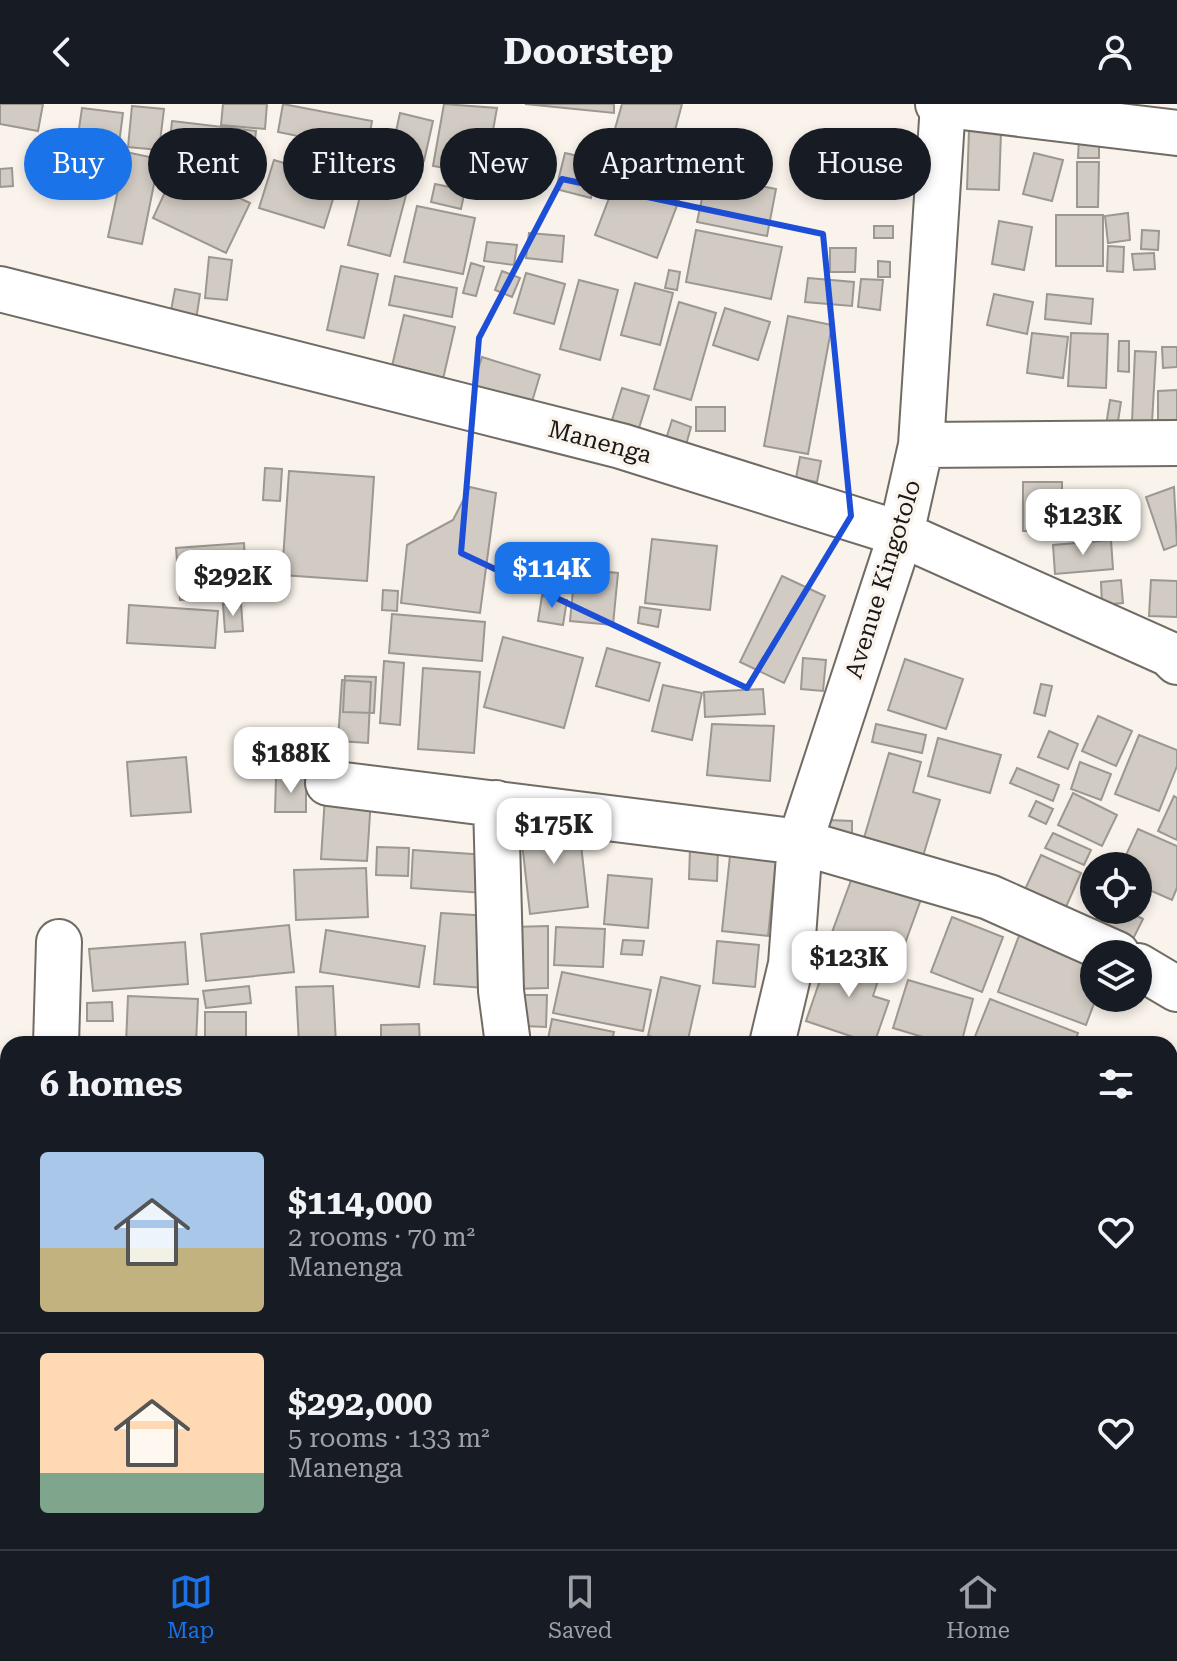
<!DOCTYPE html>
<html lang="en">
<head>
<meta charset="utf-8">
<style>
  body { margin:0; font-family:"Roboto Serif",serif; background:#242831; color:#f1f3f6; height:100vh; display:flex; flex-direction:column; font-size:30px; white-space:nowrap }
  * { box-sizing:border-box; margin:0 }
  p { font-size:26px; color:#9ea1a6 }
  .icon { flex:none; width:44px; height:44px; fill:none; stroke:currentColor; stroke-width:2; stroke-linecap:round; stroke-linejoin:round }
  .map { position:relative; flex:1; overflow:hidden }
  .sheet { position:absolute; left:0px; top:932px; width:1178px; height:514px; display:flex; flex-direction:column; background:#171b24; border-radius:24px 24px 0 0; box-shadow:0 4px 12px #0003 }
  .sheet>* { flex:none }
  .guide { position:absolute; left:24px; top:24px; width:1130px; height:72px; display:flex; gap:16px }
  .buttons { position:absolute; left:1080px; top:748px; display:grid; gap:16px }
  .buttons a { display:grid; place-items:center; width:72px; height:72px; border-radius:50%; background:#171b24; box-shadow:0 4px 12px #0003; font-size:40px }
  .price { position:absolute; translate:-50% -68px; padding:0 18px; border-radius:16px; background:#fff; color:#222; font-size:26px; line-height:52px; filter:drop-shadow(0 2px 4px #0008) }
  .price::after { content:''; position:absolute; left:50%; top:48px; width:24px; height:18px; margin-left:-12px; background:inherit; clip-path:polygon(0 0,100% 0,50% 100%) }
  .price.active { background:#1a73e8; color:#fff }
  ul { padding:0; list-style:none }
  li { display:flex; align-items:center; gap:24px; height:200px; padding:0 40px }
  li+li { border-top:2px solid #363941 }
  li span { display:grid; place-items:center; flex:none; width:224px; height:160px; border-radius:8px; color:#555 }
  li>.icon { margin-inline-start:auto }
  span .icon { width:96px; height:96px; fill:#fffc; stroke-width:1 }
  li b { font-size:34px }
  h2 { display:flex; justify-content:space-between; align-items:center; height:96px; padding:0 40px; font-size:34px }
  .tag { padding:0 28px; border-radius:36px; background:#171b24; box-shadow:0 4px 12px #0003; font-size:28px; line-height:72px }
  .tag.active { background:#1a73e8; color:#fff }
  header { display:flex; justify-content:space-between; align-items:center; height:104px; padding:0 40px; background:#171b24; font-size:36px; font-weight:700 }
  .tab-bar { display:flex; justify-content:space-around; align-items:center; height:112px; border-top:2px solid #363941; background:#171b24; font-size:22px; color:#9ea1a6 }
  .tab-bar a { display:grid; justify-items:center; gap:4px }
  .tab-bar .active { color:#1a73e8 }
  .map>svg:first-child { display:block }
  .building { fill:#d1cbc3; stroke:#9c9790; stroke-width:2 }
  .lines { fill:none; stroke-linecap:round; stroke-linejoin:round }
  .minor-casing { stroke:#706b64; stroke-width:48 }
  .highway-casing { stroke:#706b64; stroke-width:48 }
  .minor { stroke:#fff; stroke-width:44 }
  .highway { stroke:#fff; stroke-width:44 }
  .marked { fill:none; stroke:#1d4ed8; stroke-width:6; stroke-linejoin:round }
  .labels { text-anchor:middle; dominant-baseline:central; stroke-width:7; stroke-linejoin:round; paint-order:stroke }
  .street-label { font-size:24px; fill:#1a1816; stroke:#f9f3eb }
</style>
</head>
<body>
<header><svg class="icon" aria-label="back" viewBox="0 0 24 24"><path d="M15 5l-7 7 7 7"/></svg>Doorstep<svg class="icon" aria-label="person" viewBox="0 0 24 24"><circle cx="12" cy="8" r="4"/><path d="M4 21q1-7 8-7t8 7"/></svg></header>
<div class="map">
<svg width="1177" height="1445" viewBox="0 0 1177 1445">
  <rect width="100%" height="100%" fill="#f9f3eb"/>
  <path class="building" d="M 0,0 L 43,0 L 38,27 L 0,20 Z
    M 223,0 L 267,0 L 265,25 L 221,21 Z
    M 283,0 L 372,17 L 367,46 L 278,28 Z
    M 444,0 L 497,4 L 485,71 L 433,62 Z
    M 525,0 L 614,0 L 614,9 Z
    M 622,0 L 682,0 L 662,75 L 605,60 Z
    M 132,2 L 164,5 L 159,46 L 128,43 Z
    M 82,4 L 123,9 L 113,85 L 71,79 Z
    M 400,9 L 433,17 L 424,57 L 391,50 Z
    M 172,17 L 256,27 L 253,55 L 169,45 Z
    M 969,26 L 1001,28 L 999,86 L 967,85 Z
    M 1079,33 L 1099,34 L 1099,54 L 1078,54 Z
    M 42,36 L 66,36 L 66,55 L 41,54 Z
    M 126,48 L 159,55 L 142,140 L 108,133 Z
    M 565,49 L 600,57 L 591,94 L 556,85 Z
    M 1034,49 L 1063,56 L 1052,97 L 1023,90 Z
    M 805,50 L 840,50 L 840,73 L 805,73 Z
    M 274,56 L 339,76 L 324,124 L 259,104 Z
    M 1077,58 L 1099,58 L 1098,103 L 1077,103 Z
    M 12,64 L 13,82 L 0,83 L 0,65 Z
    M 176,64 L 250,99 L 226,149 L 153,114 Z
    M 619,68 L 681,91 L 657,154 L 595,131 Z
    M 707,71 L 776,85 L 767,132 L 697,118 Z
    M 363,80 L 406,91 L 390,152 L 348,141 Z
    M 435,80 L 465,86 L 461,105 L 431,98 Z
    M 417,102 L 475,114 L 463,170 L 404,158 Z
    M 1128,109 L 1130,136 L 1108,139 L 1105,112 Z
    M 1056,111 L 1103,111 L 1103,162 L 1056,162 Z
    M 999,117 L 1032,123 L 1024,166 L 992,160 Z
    M 874,122 L 893,122 L 893,134 L 874,134 Z
    M 696,126 L 782,143 L 771,195 L 686,178 Z
    M 1142,126 L 1159,127 L 1158,146 L 1141,145 Z
    M 529,129 L 564,132 L 562,158 L 526,154 Z
    M 487,138 L 517,141 L 514,161 L 484,157 Z
    M 1108,142 L 1124,143 L 1123,168 L 1107,167 Z
    M 830,144 L 856,144 L 855,168 L 830,168 Z
    M 1154,149 L 1155,165 L 1134,166 L 1132,150 Z
    M 209,153 L 232,156 L 227,196 L 205,194 Z
    M 878,157 L 890,158 L 890,173 L 878,173 Z
    M 471,159 L 484,163 L 476,192 L 463,189 Z
    M 341,162 L 378,170 L 364,234 L 327,226 Z
    M 669,166 L 680,168 L 677,186 L 665,184 Z
    M 502,167 L 520,174 L 512,193 L 495,186 Z
    M 526,169 L 565,180 L 554,220 L 514,209 Z
    M 395,172 L 457,184 L 452,213 L 389,201 Z
    M 808,174 L 854,178 L 852,202 L 805,198 Z
    M 861,175 L 883,176 L 880,206 L 858,203 Z
    M 579,176 L 618,186 L 600,256 L 560,245 Z
    M 635,179 L 673,189 L 660,241 L 621,231 Z
    M 175,185 L 200,190 L 196,216 L 170,212 Z
    M 994,190 L 1033,198 L 1027,230 L 987,221 Z
    M 1047,190 L 1093,195 L 1091,220 L 1045,215 Z
    M 679,198 L 716,209 L 691,296 L 654,285 Z
    M 725,204 L 770,218 L 758,256 L 713,241 Z
    M 404,211 L 455,223 L 443,275 L 392,262 Z
    M 788,212 L 832,221 L 808,350 L 764,342 Z
    M 1032,229 L 1068,233 L 1063,274 L 1027,269 Z
    M 1071,229 L 1108,230 L 1106,284 L 1068,282 Z
    M 1119,237 L 1129,237 L 1129,268 L 1118,267 Z
    M 1162,243 L 1177,243 L 1177,263 L 1163,264 Z
    M 1135,247 L 1156,248 L 1152,319 L 1132,318 Z
    M 482,253 L 540,271 L 531,301 L 472,284 Z
    M 622,284 L 649,292 L 639,324 L 612,316 Z
    M 1177,286 L 1177,316 L 1158,316 L 1158,287 Z
    M 1110,296 L 1121,298 L 1116,330 L 1105,328 Z
    M 696,303 L 725,303 L 725,327 L 696,327 Z
    M 672,316 L 691,323 L 686,341 L 666,335 Z
    M 800,353 L 821,357 L 817,378 L 796,374 Z
    M 265,364 L 282,365 L 280,397 L 263,396 Z
    M 289,367 L 374,373 L 367,477 L 282,471 Z
    M 1023,378 L 1062,378 L 1062,427 L 1023,427 Z
    M 470,383 L 496,389 L 480,509 L 401,499 L 407,441 L 453,416 Z
    M 1174,383 L 1177,441 L 1164,446 L 1146,393 Z
    M 652,435 L 717,442 L 710,506 L 645,499 Z
    M 1111,436 L 1113,465 L 1055,470 L 1053,441 Z
    M 244,439 L 247,492 L 180,496 L 176,444 Z
    M 575,465 L 618,469 L 613,521 L 570,517 Z
    M 782,472 L 825,492 L 784,579 L 740,558 Z
    M 1121,476 L 1123,499 L 1102,501 L 1101,478 Z
    M 1151,476 L 1177,477 L 1177,513 L 1149,512 Z
    M 383,486 L 398,487 L 397,507 L 382,506 Z
    M 542,492 L 567,496 L 563,521 L 538,517 Z
    M 241,499 L 243,527 L 225,528 L 223,500 Z
    M 129,501 L 218,507 L 215,544 L 127,539 Z
    M 640,503 L 661,506 L 658,523 L 638,519 Z
    M 392,510 L 485,518 L 482,557 L 389,549 Z
    M 503,533 L 583,554 L 564,624 L 484,603 Z
    M 607,544 L 660,559 L 649,597 L 596,582 Z
    M 803,554 L 826,556 L 823,587 L 801,585 Z
    M 905,555 L 963,575 L 946,625 L 888,606 Z
    M 384,557 L 404,559 L 400,621 L 380,619 Z
    M 423,564 L 480,568 L 474,649 L 418,645 Z
    M 345,572 L 376,573 L 374,609 L 343,608 Z
    M 342,576 L 371,578 L 368,639 L 338,637 Z
    M 1041,580 L 1052,582 L 1045,612 L 1034,609 Z
    M 663,581 L 702,589 L 692,636 L 652,627 Z
    M 763,585 L 765,610 L 705,613 L 704,588 Z
    M 1098,612 L 1132,627 L 1116,662 L 1082,647 Z
    M 712,620 L 774,622 L 770,677 L 707,671 Z
    M 876,620 L 926,631 L 922,649 L 872,638 Z
    M 1049,627 L 1078,640 L 1068,665 L 1038,653 Z
    M 1139,631 L 1177,646 L 1177,662 L 1159,707 L 1115,690 Z
    M 938,634 L 1001,651 L 990,689 L 928,672 Z
    M 889,649 L 921,658 L 913,688 L 940,696 L 920,762 L 861,744 Z
    M 186,653 L 191,708 L 131,712 L 127,658 Z
    M 1080,658 L 1111,670 L 1101,696 L 1071,685 Z
    M 1017,664 L 1059,681 L 1053,697 L 1010,679 Z
    M 276,674 L 306,674 L 306,708 L 275,708 Z
    M 1073,689 L 1117,711 L 1102,742 L 1058,721 Z
    M 325,692 L 371,694 L 367,757 L 321,755 Z
    M 1174,692 L 1177,694 L 1177,736 L 1158,727 Z
    M 1036,697 L 1053,705 L 1046,720 L 1029,712 Z
    M 578,714 L 588,803 L 530,810 L 520,721 Z
    M 828,716 L 852,717 L 852,734 L 827,733 Z
    M 1138,725 L 1177,742 L 1177,784 L 1172,796 L 1138,781 L 1138,762 L 1121,762 Z
    M 1053,729 L 1091,746 L 1084,761 L 1045,744 Z
    M 731,742 L 777,747 L 768,832 L 722,827 Z
    M 377,743 L 409,744 L 408,772 L 376,771 Z
    M 690,744 L 718,745 L 717,777 L 689,775 Z
    M 413,746 L 487,751 L 484,789 L 411,784 Z
    M 1041,751 L 1081,769 L 1062,812 L 1021,794 Z
    M 857,760 L 925,784 L 898,859 L 830,834 Z
    M 366,764 L 368,813 L 296,816 L 294,766 Z
    M 608,771 L 652,775 L 648,824 L 604,820 Z
    M 1101,806 L 1126,806 L 1143,815 L 1128,845 L 1091,827 Z
    M 441,809 L 490,812 L 484,884 L 434,880 Z
    M 952,813 L 1003,833 L 982,888 L 931,868 Z
    M 289,821 L 294,868 L 206,877 L 201,830 Z
    M 548,822 L 548,884 L 513,885 L 512,823 Z
    M 556,823 L 605,825 L 603,863 L 554,861 Z
    M 326,826 L 425,842 L 419,883 L 320,868 Z
    M 1020,829 L 1094,858 L 1096,894 L 1086,921 L 998,888 Z
    M 623,836 L 644,837 L 642,851 L 621,850 Z
    M 717,837 L 759,841 L 755,883 L 713,879 Z
    M 185,838 L 188,880 L 93,887 L 89,845 Z
    M 830,847 L 882,864 L 873,892 L 889,897 L 874,940 L 806,917 Z
    M 562,868 L 651,886 L 643,927 L 553,909 Z
    M 661,873 L 700,882 L 687,940 L 648,932 Z
    M 908,876 L 973,895 L 961,940 L 946,940 L 893,924 Z
    M 249,882 L 251,899 L 206,904 L 203,887 Z
    M 333,882 L 336,940 L 299,940 L 296,883 Z
    M 525,891 L 547,891 L 546,923 L 524,922 Z
    M 128,892 L 198,895 L 196,940 L 126,940 Z
    M 990,895 L 1078,929 L 1074,940 L 972,940 Z
    M 112,898 L 113,917 L 87,917 L 87,899 Z
    M 205,908 L 246,908 L 246,940 L 205,940 Z
    M 552,915 L 614,928 L 611,940 L 547,940 Z
    M 419,920 L 420,940 L 381,940 L 381,921 Z
    M 1170,950 L 1177,954 L 1177,1070 L 1170,1067 Z
    M 0,970 L 8,971 L 8,1017 L 3,1017 Z
    M 1170,1392 L 1177,1396 L 1175,1445 L 1113,1445 L 1118,1438 L 1170,1438 Z
    M 323,1438 L 377,1438 L 377,1441 L 323,1441 Z
    M 478,1438 L 537,1438 L 537,1441 L 478,1444 Z
    M 625,1438 L 719,1438 L 716,1445 L 622,1445 Z"/>
  <g class="lines">
    <defs>
      <path id="minor" d="M 938,0 L 1177,29
        M 0,185 L 621,342 L 901,430 L 1169,550 L 1177,558
        M 921,341 L 1177,339
        M 328,679 L 800,738 L 989,793 L 1117,850
        M 496,699 L 501,887 L 508,940
        M 1138,862 L 1177,885
        M 56,940 L 59,838
        M 772,940 L 791,860 L 800,738 L 901,430 L 921,341 L 943,0
        M 1170,1350 L 1177,1354
        M 557,1438 L 558,1445
        M 36,1445 L 36,1438
        M 589,1445 L 592,1438"/>
      <path id="highway" d="M 1170,1283 L 1177,1276
        M 1037,1445 L 1043,1438"/>
    </defs>
    <use href="#minor" class="minor-casing"/>
    <use href="#highway" class="highway-casing"/>
    <use href="#minor" class="minor"/>
    <use href="#highway" class="highway"/>
  </g>
  <path class="marked" d="M 562,75 L 823,130 L 851,412 L 747,584 L 461,449 L 479,234 Z"/>
  <g class="labels">
    <g class="street-label">
      <text transform="translate(600 338) rotate(15)">Manenga</text>
      <text transform="translate(883 475) rotate(-73)">Avenue Kingotolo</text>
    </g>
  </g>
</svg>
<div class="buttons">
<a><svg class="icon" aria-label="locate" viewBox="0 0 24 24"><circle cx="12" cy="12" r="6"/><path d="M12 2v4M12 18v4M2 12h4M18 12h4"/></svg></a>
<a><svg class="icon" aria-label="layers" viewBox="0 0 24 24"><path d="M12 4l9 5-9 5-9-5zM3 14l9 5 9-5"/></svg></a>
</div>
<b class="price" style="left:1083px;top:453px">$123K</b>
<b class="price active" style="left:552px;top:506px">$114K</b>
<b class="price" style="left:233px;top:514px">$292K</b>
<b class="price" style="left:291px;top:691px">$188K</b>
<b class="price" style="left:554px;top:762px">$175K</b>
<b class="price" style="left:849px;top:895px">$123K</b>
<div class="guide">
<a class="tag active">Buy</a>
<a class="tag">Rent</a>
<a class="tag">Filters</a>
<a class="tag">New</a>
<a class="tag">Apartment</a>
<a class="tag">House</a>
</div>
<section class="sheet">
<h2>6 homes<svg class="icon" aria-label="filters" viewBox="0 0 24 24"><path d="M4 7h16M4 17h16"/><circle cx="9" cy="7" r="2"/><circle cx="15" cy="17" r="2"/></svg></h2>
<ul>
<li><span style="background:linear-gradient(#a9c7e8 60%,#c2b280 0)"><svg class="icon" aria-label="home" viewBox="0 0 24 24"><path d="M3 11l9-7 9 7M6 9v11h12V9"/></svg></span><div><b>$114,000</b><p>2 rooms · 70 m²</p><p>Manenga</p></div><svg class="icon" aria-label="heart" viewBox="0 0 24 24"><path d="M12 20l-8-8c-3-5 5-10 8-4 3-6 11-1 8 4z"/></svg></li>
<li><span style="background:linear-gradient(#ffd9b3 75%,#7fa58c 0)"><svg class="icon" aria-label="home" viewBox="0 0 24 24"><path d="M3 11l9-7 9 7M6 9v11h12V9"/></svg></span><div><b>$292,000</b><p>5 rooms · 133 m²</p><p>Manenga</p></div><svg class="icon" aria-label="heart" viewBox="0 0 24 24"><path d="M12 20l-8-8c-3-5 5-10 8-4 3-6 11-1 8 4z"/></svg></li>
</ul>
</section>
</div>
<nav class="tab-bar">
<a class="active"><svg class="icon" aria-label="map" viewBox="0 0 24 24"><path d="M3 6l6-2 6 2 6-2v14l-6 2-6-2-6 2zM9 4v14M15 6v14"/></svg>Map</a>
<a><svg class="icon" aria-label="saved" viewBox="0 0 24 24"><path d="M7 4h10v16l-5-4-5 4z"/></svg>Saved</a>
<a><svg class="icon" aria-label="home" viewBox="0 0 24 24"><path d="M3 11l9-7 9 7M6 9v11h12V9"/></svg>Home</a>
</nav>
</body>
</html>
